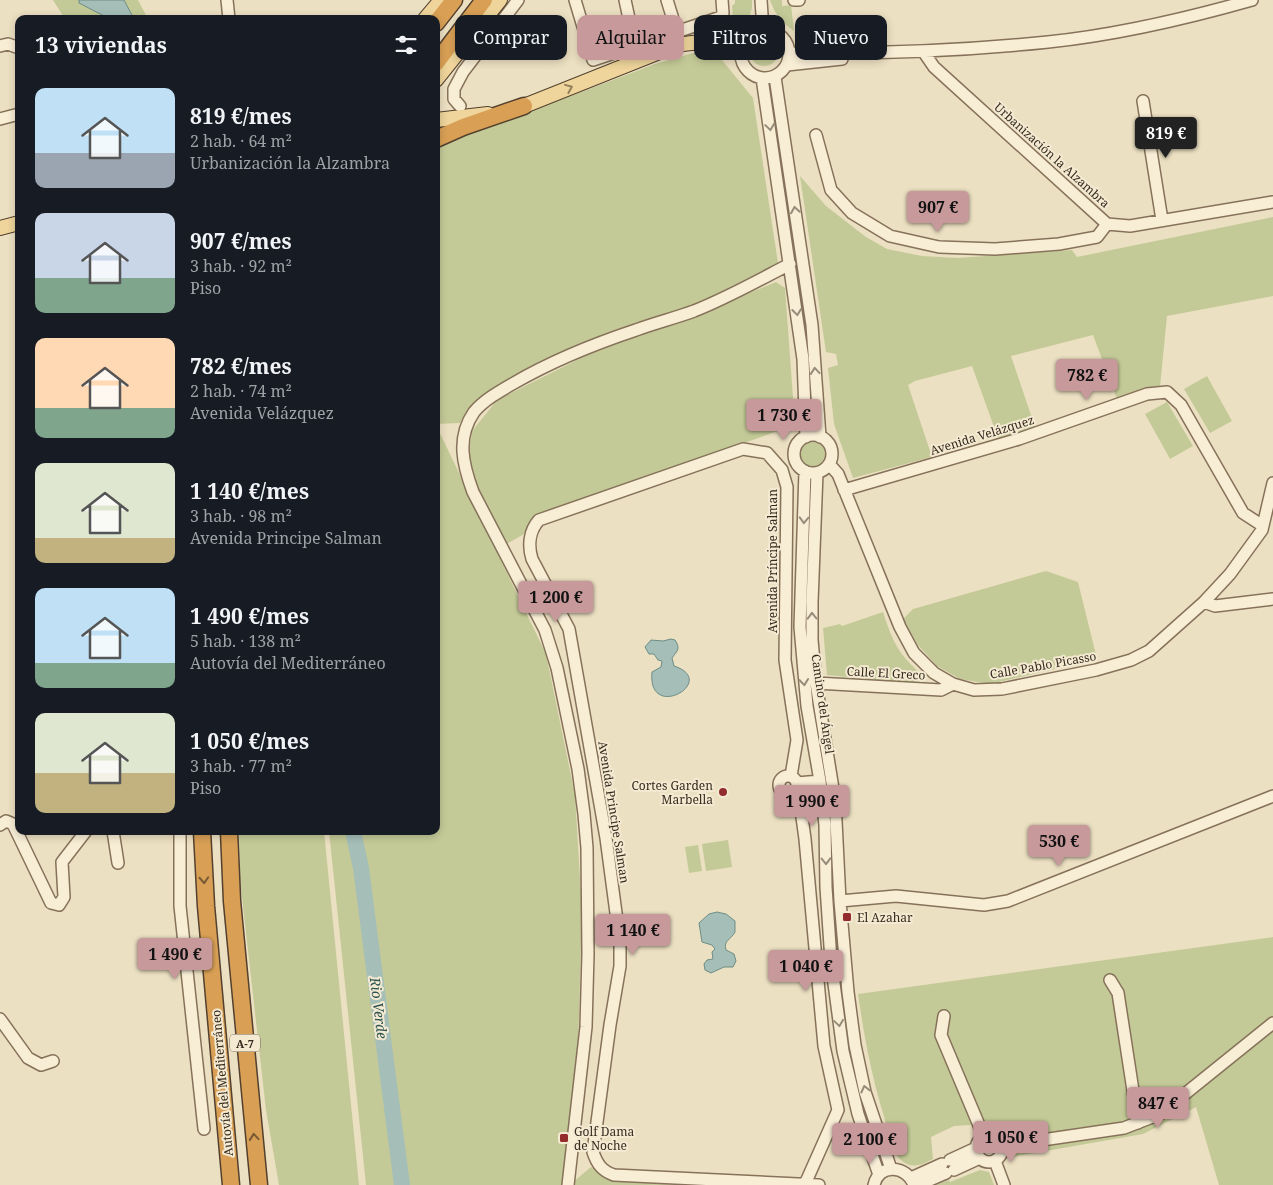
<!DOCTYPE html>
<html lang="es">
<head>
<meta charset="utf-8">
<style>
  body { margin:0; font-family:"Noto Serif",serif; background:#20242c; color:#f1f3f6; height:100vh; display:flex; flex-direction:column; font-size:19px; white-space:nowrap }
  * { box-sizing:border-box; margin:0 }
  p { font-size:16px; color:#9ea1a6 }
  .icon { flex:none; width:28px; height:28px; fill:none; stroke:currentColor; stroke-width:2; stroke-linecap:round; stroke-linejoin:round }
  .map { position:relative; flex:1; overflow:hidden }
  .details { position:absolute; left:15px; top:15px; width:425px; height:820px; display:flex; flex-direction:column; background:#171b24; border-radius:10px; box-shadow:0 2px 8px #0003 }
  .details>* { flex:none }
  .banner { position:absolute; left:455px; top:15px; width:475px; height:45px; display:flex; gap:10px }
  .price { position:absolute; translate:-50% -42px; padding:0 11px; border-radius:5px; background:#c7999b; color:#111; font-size:16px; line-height:32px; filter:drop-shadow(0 1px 2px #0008) }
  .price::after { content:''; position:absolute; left:50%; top:30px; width:15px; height:11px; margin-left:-8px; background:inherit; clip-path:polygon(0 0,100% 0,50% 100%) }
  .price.selected { background:#222; color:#fff }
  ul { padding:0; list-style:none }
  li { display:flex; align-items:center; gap:15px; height:125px; padding:0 20px }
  li span { display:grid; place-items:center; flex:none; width:140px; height:100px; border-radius:10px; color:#555 }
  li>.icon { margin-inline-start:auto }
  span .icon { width:60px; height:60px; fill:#fffc; stroke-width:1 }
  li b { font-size:21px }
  h2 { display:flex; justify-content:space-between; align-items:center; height:60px; padding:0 20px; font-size:21px }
  .pill { padding:0 18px; border-radius:10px; background:#171b24; box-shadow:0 2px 8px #0003; font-size:18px; line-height:45px }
  .pill.selected { background:#c7999b; color:#111 }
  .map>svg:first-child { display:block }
  .green { fill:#c4ca97 }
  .water { fill:#a5bfb8; stroke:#6c8d85 }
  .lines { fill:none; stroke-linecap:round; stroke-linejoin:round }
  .river { stroke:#a5bfb8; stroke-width:16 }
  .minor-casing { stroke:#86725a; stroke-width:14 }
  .major-casing { stroke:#53402e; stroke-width:16 }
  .highway-casing { stroke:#53402e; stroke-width:19 }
  .minor { stroke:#f8edd5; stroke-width:11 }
  .major { stroke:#efd59b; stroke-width:14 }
  .highway { stroke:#d9a055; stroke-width:16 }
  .oneway { stroke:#92805c }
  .oneway2 { stroke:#978c7a }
  .oneway3 { stroke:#775934 }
  .poi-dot { fill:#932c2c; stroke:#f4ead2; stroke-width:2 }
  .labels { text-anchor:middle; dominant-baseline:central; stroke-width:4; stroke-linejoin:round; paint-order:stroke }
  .shield { fill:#f4ead2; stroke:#6f6454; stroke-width:1 }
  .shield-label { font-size:11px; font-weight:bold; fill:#362a1e }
  .street-label { font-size:12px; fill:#362a1e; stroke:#f4ead2 }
  .poi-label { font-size:12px; fill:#362a1e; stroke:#f4ead2; text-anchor:start }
  .water-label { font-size:14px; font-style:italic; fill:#2d5553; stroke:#f4ead2 }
</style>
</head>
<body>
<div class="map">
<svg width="1273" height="1185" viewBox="0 0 1273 1185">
  <rect width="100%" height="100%" fill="#ece0c2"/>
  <path class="green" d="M 53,0 L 79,0 L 79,3 L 110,19 L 65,19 Z
    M 124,0 L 138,0 L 148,19 L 134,19 Z
    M 735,0 L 752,0 L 752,8 L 749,18 L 729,24 L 728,21 L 733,19 L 732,6 L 735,3 Z
    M 770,0 L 782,0 L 782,6 L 791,5 L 794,31 C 782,22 775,15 770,0 Z
    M750 52a14 14 0 1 1 28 0a14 14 0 1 1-28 0Z
    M 700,51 L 718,55 L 753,98 L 778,263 L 685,310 L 638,323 L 566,350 L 485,393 L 460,423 L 436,424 L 436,150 L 444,144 L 655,64 Z
    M 800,176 L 826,206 L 866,237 L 887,249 L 922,256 L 958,258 L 1072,250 L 1077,257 L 1273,217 L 1273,296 L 1167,316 L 1160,387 L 1154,387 L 1117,399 L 1093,335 L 1011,356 L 1035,427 L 998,438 L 972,366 L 915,381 L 908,385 L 932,457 L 853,478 L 834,424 L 828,368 L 838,365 L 836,354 L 826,352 Z
    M 776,282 L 785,288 L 795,425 L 533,517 L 526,533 L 505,545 L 474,484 L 469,455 L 472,431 L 497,400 L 589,354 L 698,314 Z
    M 1207,376 L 1232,421 L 1210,433 L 1184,389 Z
    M 1167,402 L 1193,446 L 1170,459 L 1145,414 Z
    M 436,425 L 546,654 L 575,795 L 582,911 L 578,1050 L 562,1185 L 366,1185 L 329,831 L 436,831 Z
    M800 454a13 13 0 1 1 26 0a13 13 0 1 1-26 0Z
    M 1046,571 L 1078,582 L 1097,659 L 990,684 L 960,679 L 937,666 L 918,645 L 903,619 L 913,609 Z
    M 883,612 C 893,642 897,652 921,674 L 917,684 L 827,675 L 823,628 L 840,624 L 842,626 Z
    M 239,831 L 324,831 L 359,1185 L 279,1185 L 266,1110 L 240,880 Z
    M 728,840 L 732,867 L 706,871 L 702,844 Z
    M 698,845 L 702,871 L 689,873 L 685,847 Z
    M 1273,937 L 1273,1185 L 1219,1185 L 1196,1107 L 1143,1134 L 1006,1158 L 988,1124 L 954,1126 L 931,1137 L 933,1159 C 920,1166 909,1170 898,1157 C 877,1103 866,1051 858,994 Z
    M 591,1167 L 608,1179 L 693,1185 L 573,1185 L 573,1182 Z
    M 980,1170 L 989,1172 L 994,1185 L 934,1185 L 949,1180 L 950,1182 Z"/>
  <path class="water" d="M 79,0 L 124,0 L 134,19 L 110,19 L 79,3 Z
    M 671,639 L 675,640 C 681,649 677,651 672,658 L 674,666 C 720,681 647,723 652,672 L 661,667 L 662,661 L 658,660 L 654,654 L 649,654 L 645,647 L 651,640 L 663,641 Z
    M 717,912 L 726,914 L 735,921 L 735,932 C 731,940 723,940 726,950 L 734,954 L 736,961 L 733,967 L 724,967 L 711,973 L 705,970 L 704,964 L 707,960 L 713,959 L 712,952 L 715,949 L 712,945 L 702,942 L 699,923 L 709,914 Z"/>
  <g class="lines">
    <path class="river" d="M 353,831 L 361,868 L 402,1185"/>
    <defs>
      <path id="minor" d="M 227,0 L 229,19
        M 575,0 L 593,60 L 721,17 L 723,13 L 722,0
        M 625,0 L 635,46
        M 667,0 L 677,32
        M 761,0 L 763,30
        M 794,0 L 799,0
        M741 54a24 24 0 1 1 48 0a24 24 0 1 1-48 0Z
        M 0,46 L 8,44 L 19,48
        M 923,51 L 934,67 L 1107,224 L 1130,226 L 1273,202
        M 790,53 C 876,54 962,51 1048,42 C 1117,35 1185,19 1252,0
        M 787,65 L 842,59
        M 775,77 L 812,325 L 820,437
        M 762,78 L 803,359 L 806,437
        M 1143,101 L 1162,220
        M 460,106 L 454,99 L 454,89 L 463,72 L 518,0
        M 0,119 L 19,114
        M 816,135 L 831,190 L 852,213 L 890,236 L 939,247 L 995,249 L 1059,244 L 1097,237 L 1107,224
        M794 454a19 19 0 1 1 38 0a19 19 0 1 1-38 0Z
        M 829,464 L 838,474 L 900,627 L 914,653 L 934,673 L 953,684 L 974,690 L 1002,689 L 1096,670 L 1131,660 L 1149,651 L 1204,602 L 1230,574 L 1262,530 L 1273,483
        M 805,471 L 800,627 L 807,706 L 820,781 L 825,825 L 826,887 L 831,961 L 843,1051 L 858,1114 L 879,1175
        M 817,473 L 812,602 L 812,640 L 816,683 L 835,801 L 840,901 L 848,992 L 855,1045 L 865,1092 L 891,1169
        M 844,490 L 1019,439 L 1147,394 L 1167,392 L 1181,405 L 1243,513 L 1263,526
        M 1204,602 L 1215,606 L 1273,599
        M 816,683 L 941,690 L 953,684
        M779 785a9 9 0 1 1 18 0a9 9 0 1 1-18 0Z
        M 791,776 L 797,740 L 785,660 L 787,487 L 782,470 L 767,453 L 743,449 L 539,520 C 529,531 528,546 532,559 L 569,629 L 606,838 L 620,943 L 620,966 L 610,1025 L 593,1152 C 597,1164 602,1171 614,1175 L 819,1185
        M 797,783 L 820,781
        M 793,793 L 801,810 L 805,839 L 824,1046 L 838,1110 L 805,1184
        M 0,825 L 6,821 L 13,824 L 51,903 L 59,905 L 64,897 L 62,862 L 86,831
        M 113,831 L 118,863
        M 180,831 L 180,906 L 204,1129
        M 840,901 L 896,896 L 984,905 L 1008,901 L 1273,796
        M 1110,980 L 1118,993 L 1138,1123
        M 944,1016 L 941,1035 L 984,1137
        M 0,1019 L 28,1058 L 41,1065 L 53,1061
        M976 1149a13 13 0 1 1 26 0a13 13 0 1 1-26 0Z
        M 1002,1146 L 1124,1128 L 1160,1114 L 1273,1023
        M 950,1160 L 976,1148
        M 995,1161 L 1004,1185
        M 954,1170 L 980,1158
        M 911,1178 L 942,1164
        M 568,1185 L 586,1027 L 588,954 L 587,848 L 584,814 L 578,769 L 557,668 L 545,630 L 473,492 C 463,465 456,438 474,412 C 484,400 500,391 514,383 C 552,361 594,344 636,330 C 655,323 675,318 694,311 C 727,298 759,280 790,264
        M 874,1185 C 879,1163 907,1165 914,1185
        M 918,1185 L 946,1173"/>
      <path id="major" d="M 425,19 L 441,0
        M 436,80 L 500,0
        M 513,109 L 524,106 L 677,45 C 706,40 713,41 741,52
        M 436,120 L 488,114
        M 0,228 L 19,223"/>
      <path id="highway" d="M 436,23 L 454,0
        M 436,63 L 484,0
        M 436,139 L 463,127 L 524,106
        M 202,831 L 206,906 L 231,1185
        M 229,831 L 232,901 L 259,1185"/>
    </defs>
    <use href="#minor" class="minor-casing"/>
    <use href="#major" class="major-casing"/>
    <use href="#highway" class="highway-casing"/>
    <use href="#minor" class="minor"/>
    <use href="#major" class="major"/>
    <use href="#highway" class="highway"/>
  </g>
  <defs><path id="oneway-chevron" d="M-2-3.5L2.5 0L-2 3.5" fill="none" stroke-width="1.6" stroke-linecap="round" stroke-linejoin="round" transform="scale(1.25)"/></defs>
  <use class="oneway" href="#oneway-chevron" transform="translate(569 88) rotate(-22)"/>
  <g class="oneway2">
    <use href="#oneway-chevron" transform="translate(770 127) rotate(82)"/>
    <use href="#oneway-chevron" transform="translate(795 210) rotate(-99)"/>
    <use href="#oneway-chevron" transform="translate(797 312) rotate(83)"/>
    <use href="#oneway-chevron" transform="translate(815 371) rotate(-95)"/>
    <use href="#oneway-chevron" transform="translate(804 520) rotate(92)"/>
    <use href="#oneway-chevron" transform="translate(812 616) rotate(-91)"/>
    <use href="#oneway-chevron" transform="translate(804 682) rotate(84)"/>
    <use href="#oneway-chevron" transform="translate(826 861) rotate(89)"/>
    <use href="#oneway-chevron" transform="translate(839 1023) rotate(82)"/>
    <use href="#oneway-chevron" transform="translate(865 1089) rotate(-104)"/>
  </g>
  <g class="oneway3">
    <use href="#oneway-chevron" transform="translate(204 880) rotate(87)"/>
    <use href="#oneway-chevron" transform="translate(254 1137) rotate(-95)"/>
  </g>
  <g class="poi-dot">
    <circle cx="723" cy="792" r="5"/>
    <rect x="842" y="912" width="10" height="10" rx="2.5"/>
    <rect x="559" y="1133" width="10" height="10" rx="2.5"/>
  </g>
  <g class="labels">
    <rect class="shield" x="230" y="1034.5" width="30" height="17" rx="4"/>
    <g class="shield-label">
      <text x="245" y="1043">A-7</text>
    </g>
    <g class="street-label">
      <text transform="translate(1052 155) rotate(42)">Urbanización la Alzambra</text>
      <text transform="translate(982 435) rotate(-17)">Avenida Velázquez</text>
      <text transform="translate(772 561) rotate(-90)">Avenida Príncipe Salman</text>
      <text transform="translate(1043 665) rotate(-10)">Calle Pablo Picasso</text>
      <text transform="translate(886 673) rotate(3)">Calle El Greco</text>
      <text transform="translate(823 704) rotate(82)">Camino del Ángel</text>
      <text transform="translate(614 812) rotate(81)">Avenida Principe Salman</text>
      <text transform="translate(222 1083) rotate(-95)">Autovía del Mediterráneo</text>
    </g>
    <g class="poi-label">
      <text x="713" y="785" text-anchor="end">Cortes Garden<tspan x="713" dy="14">Marbella</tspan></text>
      <text x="857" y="917">El Azahar</text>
      <text x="574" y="1131">Golf Dama<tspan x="574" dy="14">de Noche</tspan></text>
    </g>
    <g class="water-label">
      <text transform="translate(379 1008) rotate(83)">Rio Verde</text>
    </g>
  </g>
</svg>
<b class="price selected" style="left:1166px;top:159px">819 €</b>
<b class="price" style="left:938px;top:233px">907 €</b>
<b class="price" style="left:1087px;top:401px">782 €</b>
<b class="price" style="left:784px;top:441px">1 730 €</b>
<b class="price" style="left:556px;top:623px">1 200 €</b>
<b class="price" style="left:812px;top:827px">1 990 €</b>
<b class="price" style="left:1059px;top:867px">530 €</b>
<b class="price" style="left:633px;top:956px">1 140 €</b>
<b class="price" style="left:175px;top:980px">1 490 €</b>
<b class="price" style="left:806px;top:992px">1 040 €</b>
<b class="price" style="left:1158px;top:1129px">847 €</b>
<b class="price" style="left:1011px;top:1163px">1 050 €</b>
<b class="price" style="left:870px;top:1165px">2 100 €</b>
<div class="banner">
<a class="pill">Comprar</a>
<a class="pill selected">Alquilar</a>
<a class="pill">Filtros</a>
<a class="pill">Nuevo</a>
</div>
<section class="details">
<h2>13 viviendas<svg class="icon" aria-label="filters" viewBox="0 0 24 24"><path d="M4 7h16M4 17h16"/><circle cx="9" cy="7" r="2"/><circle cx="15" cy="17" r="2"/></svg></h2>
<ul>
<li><span style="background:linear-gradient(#bfe0f5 65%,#9aa5b1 0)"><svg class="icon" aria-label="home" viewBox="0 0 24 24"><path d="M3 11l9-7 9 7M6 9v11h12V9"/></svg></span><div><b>819 €/mes</b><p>2 hab. · 64 m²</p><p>Urbanización la Alzambra</p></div></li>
<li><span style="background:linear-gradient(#c9d6e8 65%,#7fa58c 0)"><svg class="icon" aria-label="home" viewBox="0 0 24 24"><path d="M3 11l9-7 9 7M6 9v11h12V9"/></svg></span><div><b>907 €/mes</b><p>3 hab. · 92 m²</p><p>Piso</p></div></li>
<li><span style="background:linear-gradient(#ffd9b3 70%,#7fa58c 0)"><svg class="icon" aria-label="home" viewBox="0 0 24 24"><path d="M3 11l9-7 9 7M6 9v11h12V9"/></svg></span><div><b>782 €/mes</b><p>2 hab. · 74 m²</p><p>Avenida Velázquez</p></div></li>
<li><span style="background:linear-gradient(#dfe7d0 75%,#c2b280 0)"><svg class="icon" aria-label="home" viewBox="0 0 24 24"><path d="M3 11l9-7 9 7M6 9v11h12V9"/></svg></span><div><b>1 140 €/mes</b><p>3 hab. · 98 m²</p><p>Avenida Principe Salman</p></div></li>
<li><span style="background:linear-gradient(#bfe0f5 75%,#7fa58c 0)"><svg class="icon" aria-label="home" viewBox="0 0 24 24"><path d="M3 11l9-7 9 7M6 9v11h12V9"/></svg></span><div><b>1 490 €/mes</b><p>5 hab. · 138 m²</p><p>Autovía del Mediterráneo</p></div></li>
<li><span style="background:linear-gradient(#dfe7d0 60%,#c2b280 0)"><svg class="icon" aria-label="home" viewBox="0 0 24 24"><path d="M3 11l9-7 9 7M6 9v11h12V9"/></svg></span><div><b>1 050 €/mes</b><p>3 hab. · 77 m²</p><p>Piso</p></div></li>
</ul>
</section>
</div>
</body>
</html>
